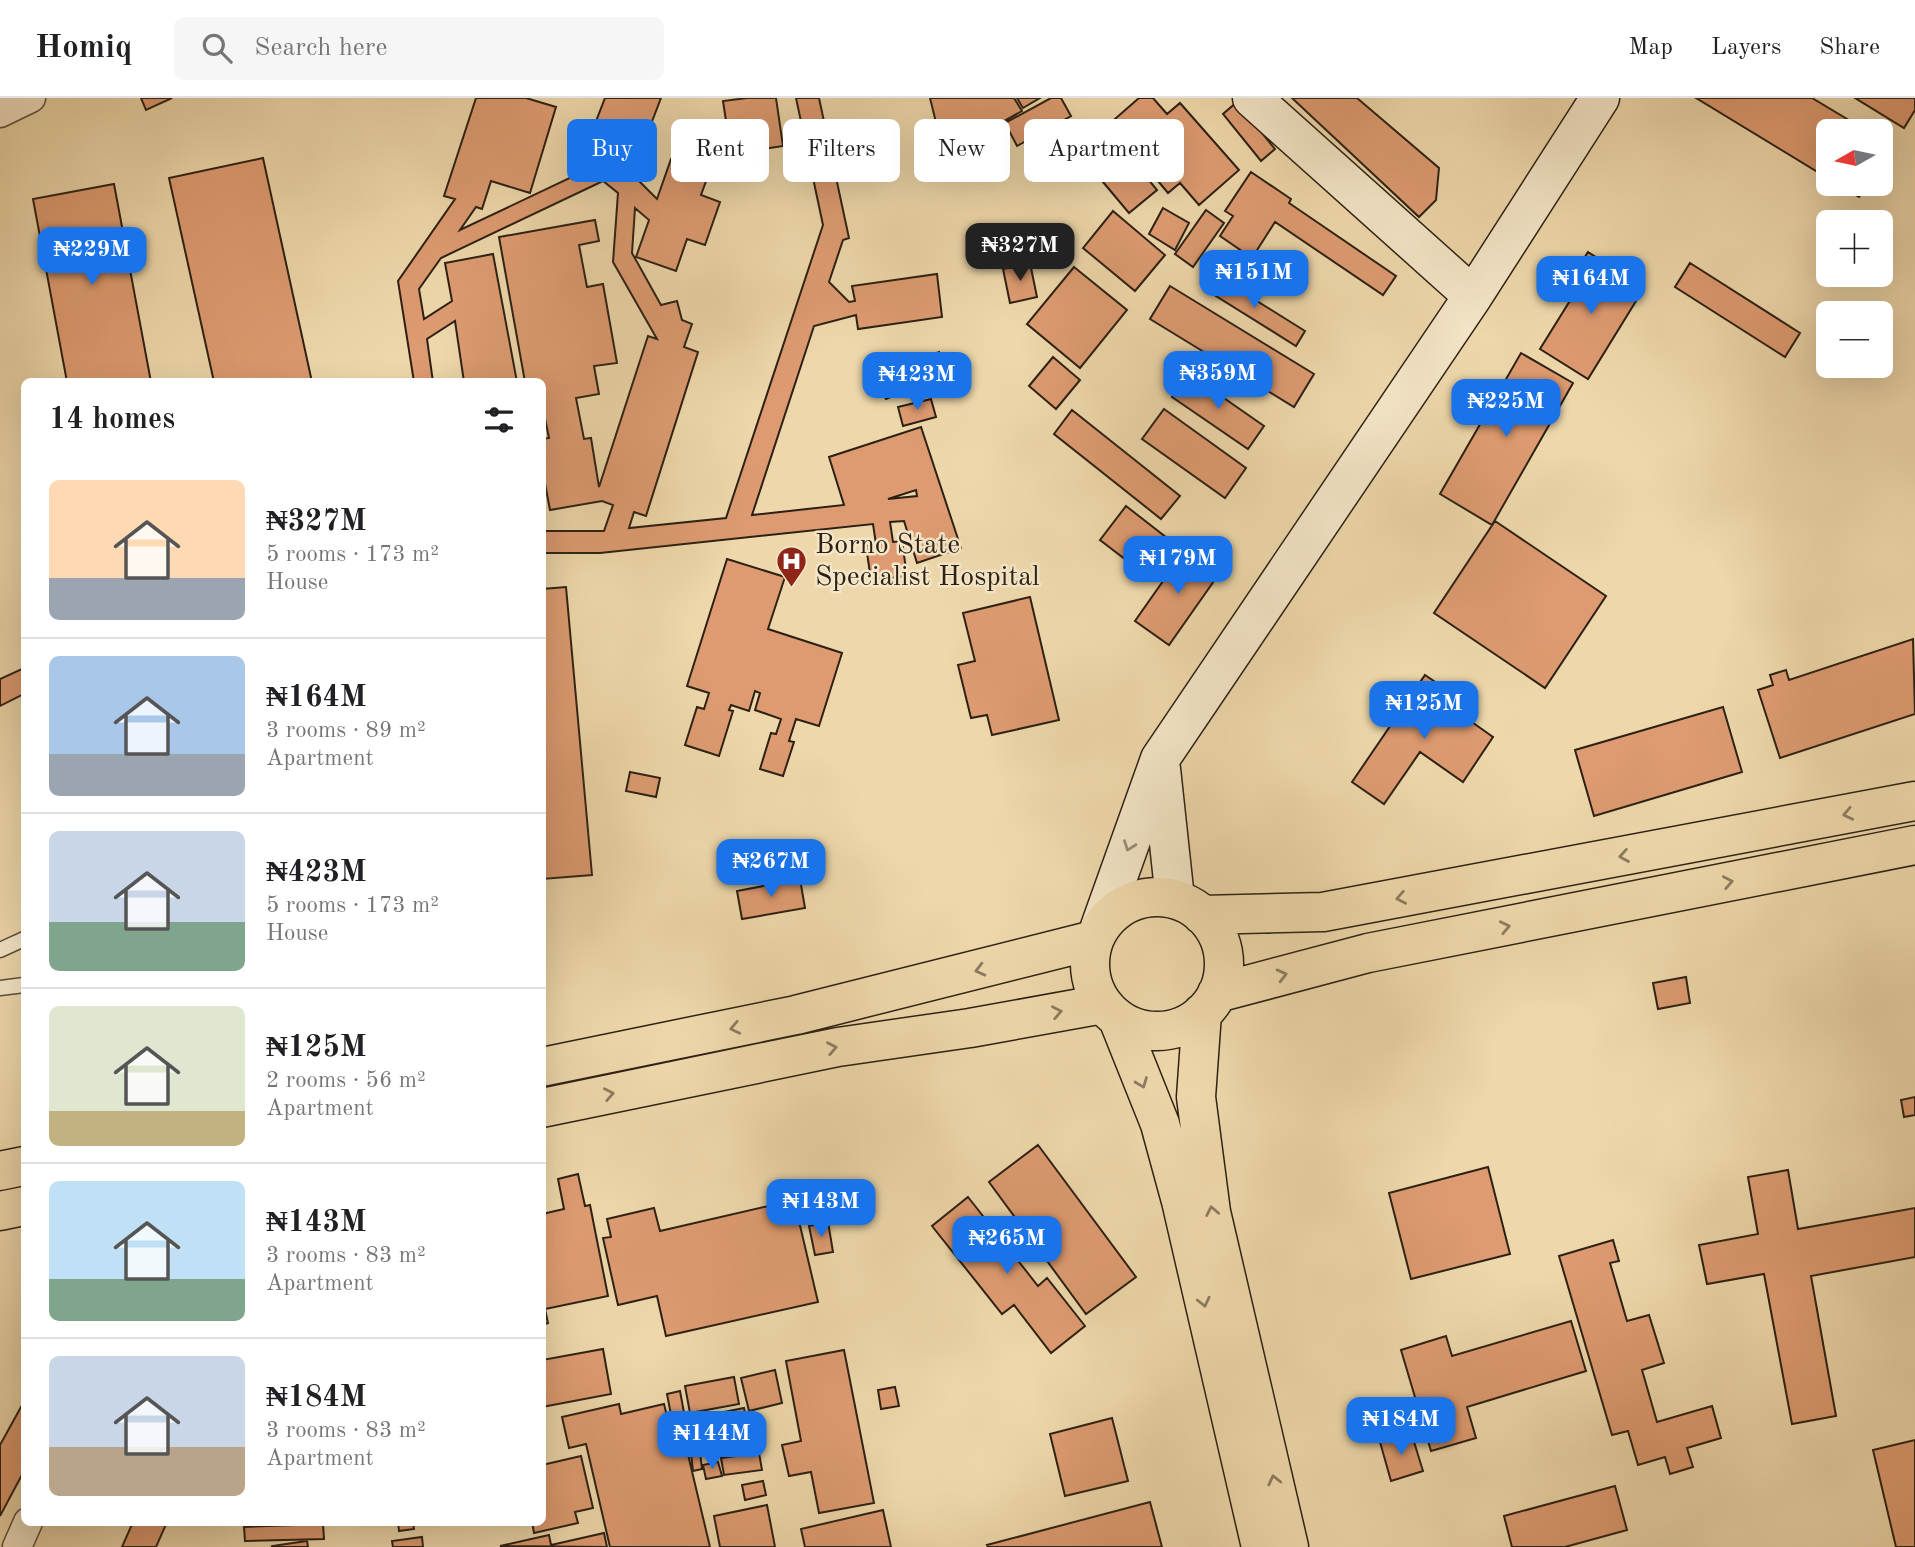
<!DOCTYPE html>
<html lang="en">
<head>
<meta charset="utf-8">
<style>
  body { margin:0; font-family:"Old Standard TT",serif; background:#f6f6f6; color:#202124; height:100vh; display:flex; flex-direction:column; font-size:26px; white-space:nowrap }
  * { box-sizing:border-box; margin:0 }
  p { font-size:23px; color:#757577 }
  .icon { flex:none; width:38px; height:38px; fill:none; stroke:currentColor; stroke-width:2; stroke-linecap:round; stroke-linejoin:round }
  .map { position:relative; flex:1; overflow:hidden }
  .drawer { position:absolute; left:21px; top:280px; width:525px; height:1148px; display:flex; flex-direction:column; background:#fff; border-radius:10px; box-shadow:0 7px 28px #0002 }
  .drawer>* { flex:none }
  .hud { position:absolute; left:567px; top:21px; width:665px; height:63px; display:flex; gap:14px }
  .needle { width:46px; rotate:261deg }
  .controls { position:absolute; left:1816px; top:21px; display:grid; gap:14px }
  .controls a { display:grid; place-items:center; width:77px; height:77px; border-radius:10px; background:#fff; box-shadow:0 7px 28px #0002; font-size:35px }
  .price { position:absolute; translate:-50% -60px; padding:0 16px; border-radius:14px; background:#1a73e8; color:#fff; font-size:23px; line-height:46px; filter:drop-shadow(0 2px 4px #0008) }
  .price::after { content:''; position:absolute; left:50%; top:42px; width:21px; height:16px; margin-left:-10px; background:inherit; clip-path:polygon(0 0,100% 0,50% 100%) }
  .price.selected { background:#222; color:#fff }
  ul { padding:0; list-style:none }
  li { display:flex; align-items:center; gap:21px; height:175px; padding:0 28px }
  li+li { border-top:2px solid #e0e0e0 }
  li span { display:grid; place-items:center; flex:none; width:196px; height:140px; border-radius:10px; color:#555 }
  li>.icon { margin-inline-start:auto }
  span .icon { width:84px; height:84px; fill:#fffc; stroke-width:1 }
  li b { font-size:30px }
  h2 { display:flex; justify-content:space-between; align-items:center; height:84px; padding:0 28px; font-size:30px }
  .chip { padding:0 24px; border-radius:10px; background:#fff; box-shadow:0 7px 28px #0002; font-size:24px; line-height:63px }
  .chip.selected { background:#1a73e8; color:#fff }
  header { display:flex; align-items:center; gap:42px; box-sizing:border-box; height:98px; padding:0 35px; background:#fff; border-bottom:2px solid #e0e0e0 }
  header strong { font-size:33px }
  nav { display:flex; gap:38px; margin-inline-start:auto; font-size:24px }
  .search { width:490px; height:63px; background:#f6f6f6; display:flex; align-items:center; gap:18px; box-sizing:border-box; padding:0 24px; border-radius:10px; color:#757577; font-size:26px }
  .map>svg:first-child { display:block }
  .building { fill:#de9b71; stroke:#2c2114; stroke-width:2; fill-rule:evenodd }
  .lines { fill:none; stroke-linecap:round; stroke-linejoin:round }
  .lane-casing { stroke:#5c4f3a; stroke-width:17 }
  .street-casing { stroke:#5c4f3a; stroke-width:31 }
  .secondary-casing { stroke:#2c2114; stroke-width:41 }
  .primary-casing { stroke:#2c2114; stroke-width:41 }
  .lane { stroke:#f4e6c8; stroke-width:14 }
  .street { stroke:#f4e6c8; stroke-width:28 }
  .secondary { stroke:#f4e6c8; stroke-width:38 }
  .primary { stroke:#eed8ab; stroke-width:38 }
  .oneway { stroke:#8d7c60 }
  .oneway2 { stroke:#9a8d77 }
  .labels { text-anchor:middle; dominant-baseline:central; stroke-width:5; stroke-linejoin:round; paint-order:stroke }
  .poi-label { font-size:28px; fill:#2c2114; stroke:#f4e6c8; text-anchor:start }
</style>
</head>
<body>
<header>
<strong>Homiq</strong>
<div class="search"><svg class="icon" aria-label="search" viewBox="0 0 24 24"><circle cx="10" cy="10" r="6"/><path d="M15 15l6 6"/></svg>Search here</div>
<nav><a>Map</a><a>Layers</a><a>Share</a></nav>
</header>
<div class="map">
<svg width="1915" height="1449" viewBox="0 0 1915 1449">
  <rect width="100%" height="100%" fill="#eed8ab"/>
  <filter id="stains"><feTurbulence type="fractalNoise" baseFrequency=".00286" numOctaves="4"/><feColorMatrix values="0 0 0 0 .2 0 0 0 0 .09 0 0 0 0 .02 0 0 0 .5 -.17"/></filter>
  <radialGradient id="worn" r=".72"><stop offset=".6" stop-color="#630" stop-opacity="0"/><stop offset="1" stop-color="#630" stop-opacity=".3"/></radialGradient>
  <path class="building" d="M 141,0 L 172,0 L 146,12 Z
    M 476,0 L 526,0 L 556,9 L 530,95 L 491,83 L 482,111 L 476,109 L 460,132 L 595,68 L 581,62 L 605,0 L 661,0 L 638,60 L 637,81 L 657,101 L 671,61 L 709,75 L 701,97 L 720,104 L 705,147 L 687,141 L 676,173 L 636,159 L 649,122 L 635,110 L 632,155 L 661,207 L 677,203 L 682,222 L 692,226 L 684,249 L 698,254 L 646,418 L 634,414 L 629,430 L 726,420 L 823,127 L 796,0 L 819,0 L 849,140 L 843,142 L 829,184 L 849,204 L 855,203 L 852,188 L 937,176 L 942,219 L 858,231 L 856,217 L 814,228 L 752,417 L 844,407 L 829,359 L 921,329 L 961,450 L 917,465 L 904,423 L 890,424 L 893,444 L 902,443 L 907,478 L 871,482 L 866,448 L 876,446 L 873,426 L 600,455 L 542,455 L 542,433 L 604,433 L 613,407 L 602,403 L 550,412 L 542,370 L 542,341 L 549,340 L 542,306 L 542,284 L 525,284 L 499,139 L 595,122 L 599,143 L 579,147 L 587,189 L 603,186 L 617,265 L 594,268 L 599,296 L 576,300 L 584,341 L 591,340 L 599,389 L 648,238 L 657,241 L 613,164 L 618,95 L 603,83 L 441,160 L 419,191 L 424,221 L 452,203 L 445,165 L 493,156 L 517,284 L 464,284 L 455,223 L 427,241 L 433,284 L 414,284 L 398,183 L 455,101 L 444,98 ZM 916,392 L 917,398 L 888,401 Z
    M 747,0 L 776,0 L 783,48 L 731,56 L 723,3 Z
    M 930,0 L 1014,0 L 1022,13 L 944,57 Z
    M 1017,0 L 1040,0 L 1023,10 Z
    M 1051,0 L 1061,0 L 1071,18 L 1017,48 L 1005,25 Z
    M 1139,0 L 1153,0 L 1167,16 L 1180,5 L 1239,72 L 1199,107 L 1180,85 L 1168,95 L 1138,59 L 1149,49 L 1140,40 L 1129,50 L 1108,27 Z
    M 1292,0 L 1357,0 L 1439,70 L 1436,102 L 1419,119 Z
    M 1696,0 L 1812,0 L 1867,33 L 1829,33 L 1829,81 Z
    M 1855,0 L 1915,0 L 1915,12 L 1904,30 Z
    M 1237,4 L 1275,51 L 1261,63 L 1223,16 Z
    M 1881,42 L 1890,47 L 1881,62 Z
    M 263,60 L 312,284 L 214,284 L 169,80 Z
    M 1131,60 L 1157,92 L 1129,115 L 1103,84 Z
    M 1251,74 L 1291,101 L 1289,105 L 1396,178 L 1383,197 L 1275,124 L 1252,160 L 1220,138 L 1233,118 L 1225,113 Z
    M 114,86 L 151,284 L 67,284 L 33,101 Z
    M 1837,86 L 1867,86 L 1859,99 Z
    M 1163,110 L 1189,125 L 1175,152 L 1149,136 Z
    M 1206,112 L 1224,125 L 1193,169 L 1175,156 Z
    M 1113,113 L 1165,157 L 1135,193 L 1083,150 Z
    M 1588,154 L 1644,190 L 1588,281 L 1540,251 L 1571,201 L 1559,193 L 1565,181 L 1578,190 L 1586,176 L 1578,170 Z
    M 1030,165 L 1037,199 L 1010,205 L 1003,171 Z
    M 1690,165 L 1800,235 L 1785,259 L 1675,189 Z
    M 1074,169 L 1127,212 L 1080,270 L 1027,226 Z
    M 1212,175 L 1305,233 L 1296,248 L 1203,190 Z
    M 1170,188 L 1314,276 L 1294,309 L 1150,221 Z
    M 939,254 L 948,276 L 886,301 L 876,279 Z
    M 1521,255 L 1573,285 L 1492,427 L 1440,396 Z
    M 1053,259 L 1080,282 L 1056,311 L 1029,288 Z
    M 1188,275 L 1264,328 L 1248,351 L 1172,299 Z
    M 931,301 L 936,319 L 903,328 L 898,309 Z
    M 1164,311 L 1246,370 L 1225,400 L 1142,341 Z
    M 1072,312 L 1180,398 L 1161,421 L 1054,336 Z
    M 1126,408 L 1176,447 L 1151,481 L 1100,442 Z
    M 1495,423 L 1606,498 L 1545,590 L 1434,515 Z
    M 1187,449 L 1221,473 L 1169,547 L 1135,523 Z
    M 727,461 L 785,479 L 768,531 L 842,555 L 819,628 L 796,621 L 789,643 L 794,644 L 783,678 L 760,671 L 771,635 L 776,636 L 781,621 L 755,612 L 760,595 L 755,593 L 749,613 L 731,607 L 729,612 L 733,613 L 719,658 L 685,647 L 697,609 L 704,611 L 709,595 L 687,588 Z
    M 566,489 L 592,777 L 542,781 L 542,491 Z
    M 1030,499 L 1059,622 L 992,637 L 987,617 L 971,620 L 958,567 L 975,563 L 963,515 Z
    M 1913,541 L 1915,616 L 1780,660 L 1758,592 L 1773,587 L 1770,577 L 1786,572 L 1789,582 Z
    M 24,570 L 24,596 L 0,608 L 0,581 Z
    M 1425,577 L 1469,607 L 1462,617 L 1493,639 L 1463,684 L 1420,654 L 1384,706 L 1352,684 Z
    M 1723,609 L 1742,674 L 1594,718 L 1575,652 Z
    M 630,674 L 660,680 L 656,699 L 626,693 Z
    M 800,781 L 805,810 L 742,821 L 737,793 Z
    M 1686,879 L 1690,905 L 1658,911 L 1653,885 Z
    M 1915,999 L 1915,1017 L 1904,1019 L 1901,1002 Z
    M 1038,1047 L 1136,1179 L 1086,1216 L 989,1084 Z
    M 1488,1069 L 1510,1156 L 1411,1181 L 1389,1095 Z
    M 1788,1072 L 1798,1131 L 1915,1110 L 1915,1159 L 1811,1178 L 1836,1318 L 1792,1326 L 1764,1176 L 1707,1186 L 1699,1147 L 1758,1136 L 1748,1079 Z
    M 578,1076 L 585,1108 L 590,1107 L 608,1198 L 545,1211 L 548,1225 L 542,1227 L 542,1116 L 564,1111 L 558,1081 Z
    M 968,1099 L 1038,1188 L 1047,1180 L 1085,1228 L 1051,1255 L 1014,1207 L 1002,1216 L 932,1128 Z
    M 794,1102 L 818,1204 L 666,1238 L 657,1198 L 618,1207 L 603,1140 L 611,1139 L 607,1121 L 654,1110 L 660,1133 Z
    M 828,1124 L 833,1154 L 815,1157 L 809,1128 Z
    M 1613,1142 L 1619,1163 L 1610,1165 L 1627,1223 L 1649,1217 L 1664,1265 L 1642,1272 L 1657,1324 L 1712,1308 L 1721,1340 L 1687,1350 L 1693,1369 L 1670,1376 L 1665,1359 L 1638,1367 L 1628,1333 L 1612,1337 L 1559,1158 Z
    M 1571,1223 L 1586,1273 L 1467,1309 L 1476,1340 L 1431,1353 L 1401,1252 L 1446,1238 L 1452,1258 Z
    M 603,1251 L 611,1296 L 542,1309 L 542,1262 Z
    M 844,1252 L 874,1405 L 819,1415 L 811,1374 L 789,1378 L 782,1347 L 801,1343 L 786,1263 Z
    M 775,1272 L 782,1305 L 749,1313 L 741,1280 Z
    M 734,1279 L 739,1306 L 690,1315 L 685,1288 Z
    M 895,1289 L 899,1308 L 881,1311 L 878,1292 Z
    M 680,1293 L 685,1320 L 672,1322 L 667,1296 Z
    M 619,1306 L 621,1316 L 664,1306 L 669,1326 L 680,1323 L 710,1449 L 610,1449 L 586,1346 L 569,1350 L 562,1319 Z
    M 21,1309 L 24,1311 L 24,1373 L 0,1418 L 0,1347 Z
    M 744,1310 L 751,1347 L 706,1356 L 699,1319 Z
    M 1112,1320 L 1128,1383 L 1065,1398 L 1050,1336 Z
    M 694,1322 L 698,1348 L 690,1350 L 685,1324 Z
    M 1411,1334 L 1423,1373 L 1391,1383 L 1380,1344 Z
    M 1915,1342 L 1915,1449 L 1896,1449 L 1873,1352 Z
    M 700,1354 L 702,1371 L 693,1373 L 691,1355 Z
    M 759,1355 L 762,1372 L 724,1377 L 721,1360 Z
    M 581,1358 L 593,1410 L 575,1414 L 578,1425 L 534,1435 L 532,1424 L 542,1424 L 542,1367 Z
    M 718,1364 L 722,1378 L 706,1381 L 703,1367 Z
    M 763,1383 L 766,1397 L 745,1402 L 742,1387 Z
    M 1615,1388 L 1627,1432 L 1565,1449 L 1512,1449 L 1504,1418 Z
    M 1150,1404 L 1162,1449 L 988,1449 L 987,1447 Z
    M 767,1407 L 775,1449 L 720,1449 L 714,1418 Z
    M 883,1412 L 891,1449 L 805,1449 L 801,1431 Z
    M 133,1424 L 167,1424 L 156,1449 L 122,1449 Z
    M 398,1424 L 413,1424 L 414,1431 L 399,1433 Z
    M 323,1426 L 324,1441 L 245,1443 L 244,1429 Z
    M 604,1435 L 607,1449 L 500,1448 L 549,1437 L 551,1447 Z
    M 422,1439 L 423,1449 L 393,1449 L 392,1443 Z
    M 307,1443 L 308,1449 L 272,1449 L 272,1448 Z"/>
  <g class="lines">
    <defs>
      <path id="lane" d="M 0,852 L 24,841
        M 0,890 L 24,887"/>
      <path id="street" d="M 0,15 L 31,0
        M 17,1449 L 28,1424"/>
      <path id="secondary" d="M 1252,0 L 1473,198
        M 1161,671 L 1175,801
        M 1100,829 L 1160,661 L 1473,198 L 1600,0"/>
      <path id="primary" d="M1090 866a67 67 0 1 1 134 0a67 67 0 1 1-134 0Z
        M 1202,817 L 1323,814 L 1915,703
        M 1217,895 L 1368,855 L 1915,747
        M 1202,915 L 1196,999 L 1211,1114 L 1289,1449
        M 1118,921 L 1160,1026 L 1181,1103 L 1261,1449
        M 542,969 L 796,917 L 1094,842
        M 542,1010 L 838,949 L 970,930 L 1103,906
        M 0,1073 L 24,1068
        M 0,1113 L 24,1108"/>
    </defs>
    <use href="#lane" class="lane-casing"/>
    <use href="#street" class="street-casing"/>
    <use href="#secondary" class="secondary-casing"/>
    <use href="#primary" class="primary-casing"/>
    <use href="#lane" class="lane"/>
    <use href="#street" class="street"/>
    <use href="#secondary" class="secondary"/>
    <use href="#primary" class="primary"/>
  </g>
  <defs><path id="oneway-chevron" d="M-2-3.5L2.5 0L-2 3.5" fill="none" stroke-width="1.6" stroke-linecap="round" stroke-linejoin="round" transform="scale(1.75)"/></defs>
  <g class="oneway">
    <use href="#oneway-chevron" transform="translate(1848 716) rotate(168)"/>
    <use href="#oneway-chevron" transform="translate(1624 758) rotate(170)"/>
    <use href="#oneway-chevron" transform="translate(1728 784) rotate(-11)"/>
    <use href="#oneway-chevron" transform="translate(1401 800) rotate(169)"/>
    <use href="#oneway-chevron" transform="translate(1505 829) rotate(-12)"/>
    <use href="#oneway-chevron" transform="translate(980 872) rotate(166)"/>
    <use href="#oneway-chevron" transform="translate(1282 877) rotate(-14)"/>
    <use href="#oneway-chevron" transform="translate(1057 914) rotate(-11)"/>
    <use href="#oneway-chevron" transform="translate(735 930) rotate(168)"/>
    <use href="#oneway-chevron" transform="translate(832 950) rotate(-11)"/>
    <use href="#oneway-chevron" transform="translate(1142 985) rotate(69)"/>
    <use href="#oneway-chevron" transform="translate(609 996) rotate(-11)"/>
    <use href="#oneway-chevron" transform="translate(1212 1113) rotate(-101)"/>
    <use href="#oneway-chevron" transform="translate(1204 1204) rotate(77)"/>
    <use href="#oneway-chevron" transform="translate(1274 1382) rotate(-103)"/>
  </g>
  <use class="oneway2" href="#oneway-chevron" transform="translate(1129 748) rotate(110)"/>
  <defs>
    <symbol id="hospital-pin" viewBox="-11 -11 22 30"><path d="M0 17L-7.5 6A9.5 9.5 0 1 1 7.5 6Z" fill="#8f2418" stroke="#f4e6c8"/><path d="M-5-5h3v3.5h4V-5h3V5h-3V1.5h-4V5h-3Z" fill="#fff"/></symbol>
  </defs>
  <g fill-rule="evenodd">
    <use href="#hospital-pin" x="774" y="446" width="35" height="47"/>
  </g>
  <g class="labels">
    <g class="poi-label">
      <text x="815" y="448">Borno State<tspan x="815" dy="32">Specialist Hospital</tspan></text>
    </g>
  </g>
  <rect width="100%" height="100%" filter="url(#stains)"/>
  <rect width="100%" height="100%" fill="url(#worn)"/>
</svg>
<div class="controls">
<a><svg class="needle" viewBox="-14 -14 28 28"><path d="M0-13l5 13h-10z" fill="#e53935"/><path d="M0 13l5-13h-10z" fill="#757577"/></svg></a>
<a>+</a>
<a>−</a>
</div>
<b class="price selected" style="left:1020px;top:185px">₦327M</b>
<b class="price" style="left:92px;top:189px">₦229M</b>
<b class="price" style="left:1254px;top:212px">₦151M</b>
<b class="price" style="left:1591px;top:218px">₦164M</b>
<b class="price" style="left:1218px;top:313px">₦359M</b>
<b class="price" style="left:917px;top:314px">₦423M</b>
<b class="price" style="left:1506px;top:341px">₦225M</b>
<b class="price" style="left:1178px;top:498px">₦179M</b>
<b class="price" style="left:1424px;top:643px">₦125M</b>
<b class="price" style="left:771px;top:801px">₦267M</b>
<b class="price" style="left:821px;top:1141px">₦143M</b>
<b class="price" style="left:1007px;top:1178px">₦265M</b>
<b class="price" style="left:1401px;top:1359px">₦184M</b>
<b class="price" style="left:712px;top:1373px">₦144M</b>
<div class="hud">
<a class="chip selected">Buy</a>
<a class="chip">Rent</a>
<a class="chip">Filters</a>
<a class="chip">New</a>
<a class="chip">Apartment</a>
</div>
<section class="drawer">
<h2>14 homes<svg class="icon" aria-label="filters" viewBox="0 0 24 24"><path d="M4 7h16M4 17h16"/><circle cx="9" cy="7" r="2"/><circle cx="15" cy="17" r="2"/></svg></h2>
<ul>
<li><span style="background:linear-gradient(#ffd9b3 70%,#9aa5b1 0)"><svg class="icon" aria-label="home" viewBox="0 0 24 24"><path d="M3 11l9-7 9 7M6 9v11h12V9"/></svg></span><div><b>₦327M</b><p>5 rooms · 173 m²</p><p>House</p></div></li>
<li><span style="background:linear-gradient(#a9c7e8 70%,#9aa5b1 0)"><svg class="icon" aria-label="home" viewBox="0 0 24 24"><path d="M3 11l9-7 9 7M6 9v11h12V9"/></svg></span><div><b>₦164M</b><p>3 rooms · 89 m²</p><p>Apartment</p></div></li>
<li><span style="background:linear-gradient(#c9d6e8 65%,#7fa58c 0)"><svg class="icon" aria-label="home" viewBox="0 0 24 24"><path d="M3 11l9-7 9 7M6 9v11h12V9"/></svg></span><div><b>₦423M</b><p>5 rooms · 173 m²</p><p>House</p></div></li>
<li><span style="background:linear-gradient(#dfe7d0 75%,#c2b280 0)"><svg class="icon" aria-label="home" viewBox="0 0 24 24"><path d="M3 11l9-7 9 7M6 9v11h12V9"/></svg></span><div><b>₦125M</b><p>2 rooms · 56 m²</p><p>Apartment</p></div></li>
<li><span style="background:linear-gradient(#bfe0f5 70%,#7fa58c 0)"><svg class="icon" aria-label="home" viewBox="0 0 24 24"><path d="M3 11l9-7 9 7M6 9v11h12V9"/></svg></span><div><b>₦143M</b><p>3 rooms · 83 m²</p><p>Apartment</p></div></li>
<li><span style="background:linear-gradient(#c9d6e8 65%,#b9a48a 0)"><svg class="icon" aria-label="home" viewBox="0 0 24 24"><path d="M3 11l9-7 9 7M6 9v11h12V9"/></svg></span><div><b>₦184M</b><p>3 rooms · 83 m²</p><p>Apartment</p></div></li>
</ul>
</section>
</div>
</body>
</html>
